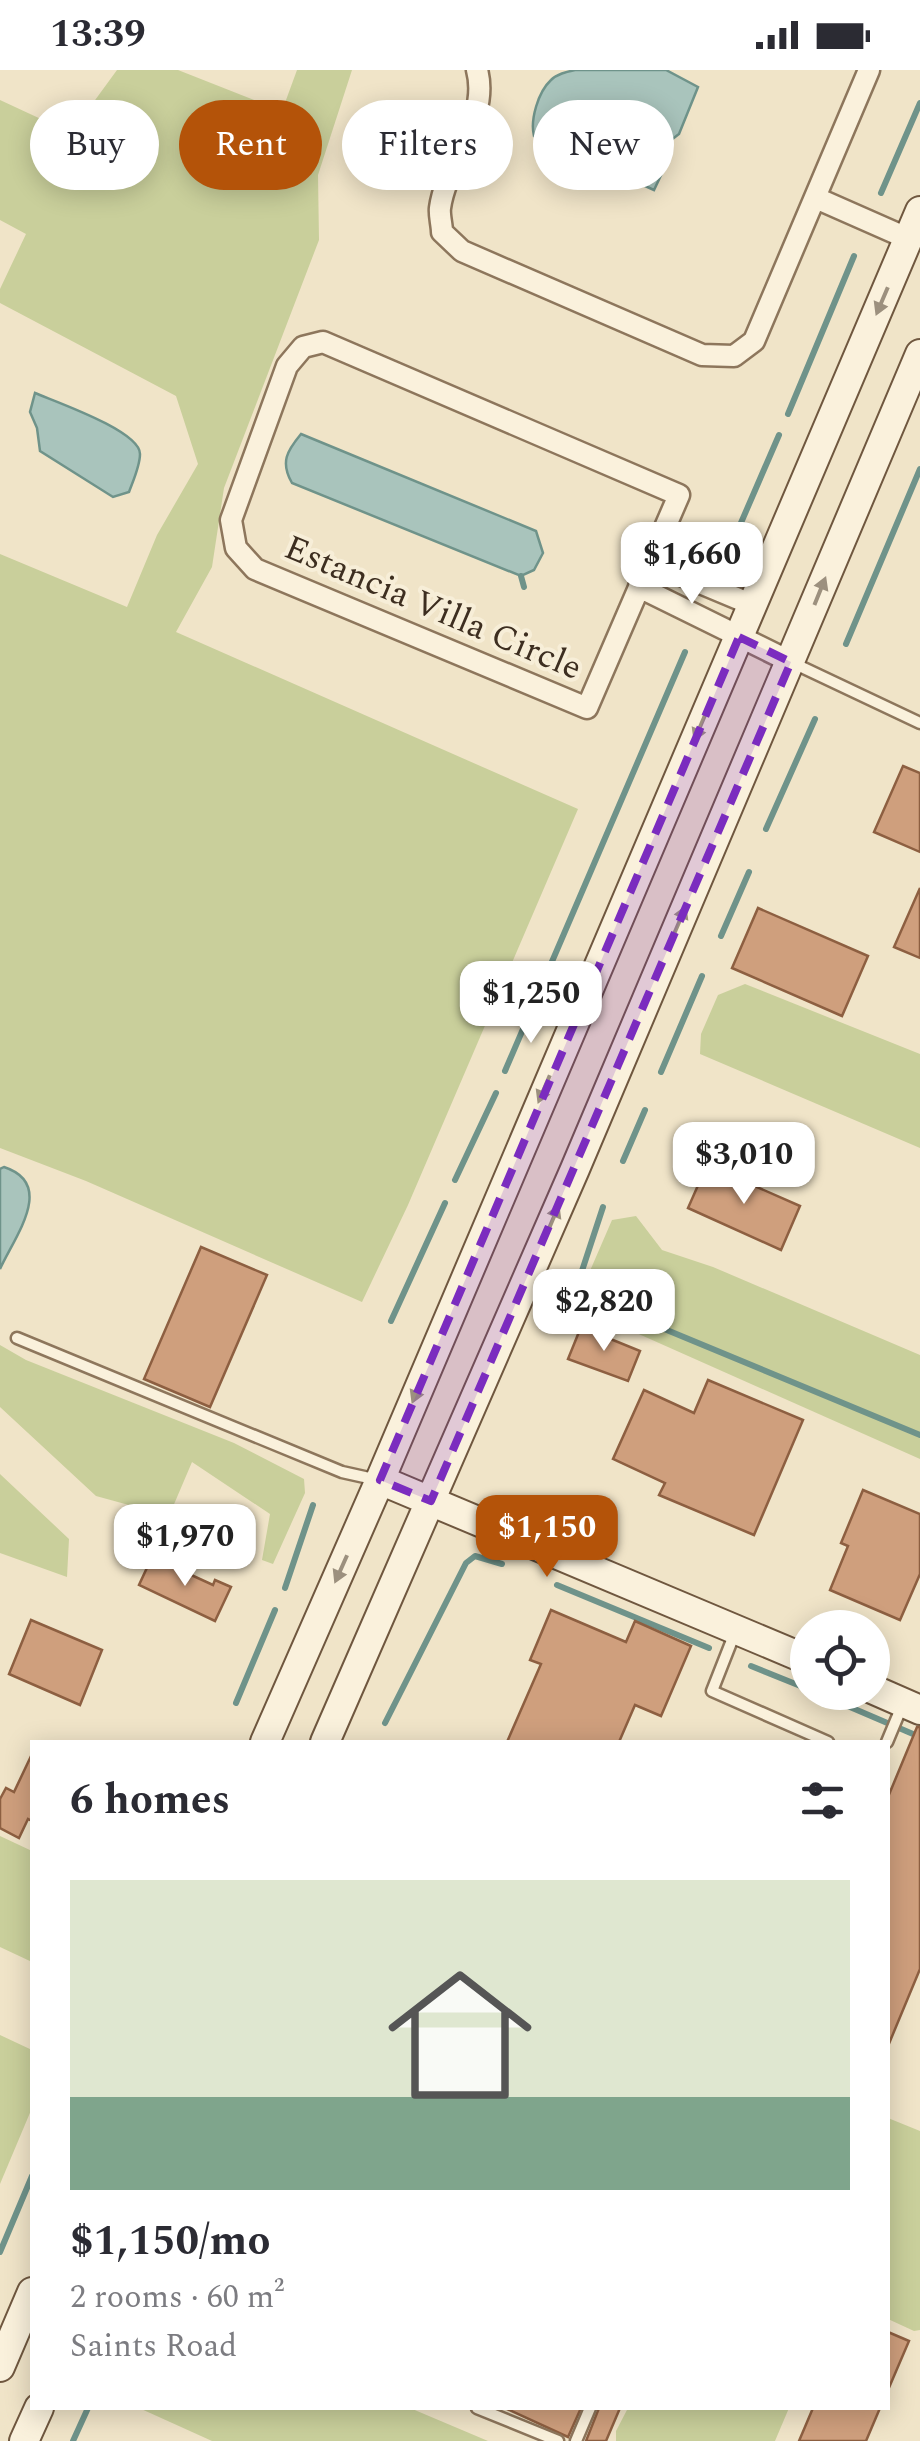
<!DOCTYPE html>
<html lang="en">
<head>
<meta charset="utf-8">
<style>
  body { margin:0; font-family:Spectral,serif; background:#f7f7f7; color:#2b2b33; height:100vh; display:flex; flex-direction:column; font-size:38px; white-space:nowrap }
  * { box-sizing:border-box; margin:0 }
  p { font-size:32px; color:#7c7c81 }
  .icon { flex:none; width:55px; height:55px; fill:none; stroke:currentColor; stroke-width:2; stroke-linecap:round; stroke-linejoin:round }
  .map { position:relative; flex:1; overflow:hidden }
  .side { position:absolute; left:30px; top:1670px; width:860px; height:670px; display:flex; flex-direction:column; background:#fff; border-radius:0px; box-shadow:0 5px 25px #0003 }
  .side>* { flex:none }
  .top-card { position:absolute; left:30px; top:30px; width:860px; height:90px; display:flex; gap:20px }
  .fabs { position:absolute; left:790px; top:1540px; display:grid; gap:20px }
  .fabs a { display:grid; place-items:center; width:100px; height:100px; border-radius:50%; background:#fff; box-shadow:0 5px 25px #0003; font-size:50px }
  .price { position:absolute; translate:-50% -85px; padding:0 22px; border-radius:20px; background:#fff; color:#222; font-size:32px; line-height:65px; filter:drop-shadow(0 2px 5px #0008) }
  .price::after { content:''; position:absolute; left:50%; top:60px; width:30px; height:22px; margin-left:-15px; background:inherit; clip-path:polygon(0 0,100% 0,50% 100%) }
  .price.active { background:#b45309; color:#fff }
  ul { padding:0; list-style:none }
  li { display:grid; align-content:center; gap:20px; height:530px; padding:0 40px }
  li span { display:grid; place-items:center; height:310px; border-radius:0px; color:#555 }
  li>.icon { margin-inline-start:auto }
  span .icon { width:180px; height:180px; fill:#fffc; stroke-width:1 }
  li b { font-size:42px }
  h2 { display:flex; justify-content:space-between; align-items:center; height:120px; padding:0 40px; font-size:42px }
  .pill { padding:0 35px; border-radius:45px; background:#fff; box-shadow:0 5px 25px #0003; font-size:35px; line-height:90px }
  .pill.active { background:#b45309; color:#fff }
  .status { display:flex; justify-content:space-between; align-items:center; height:70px; padding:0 50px; background:#fff; direction:ltr }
  .status svg { height:28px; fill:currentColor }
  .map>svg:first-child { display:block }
  .green { fill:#c9cf9b }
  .water { fill:#a9c4bc; stroke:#6f938a; stroke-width:2.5 }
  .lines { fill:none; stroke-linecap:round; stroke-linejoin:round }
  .stream { stroke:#6f938a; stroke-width:6 }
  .building { fill:#cf9f7d; stroke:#8d5f41; stroke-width:2.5 }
  .lane-casing { stroke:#8d765c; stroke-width:15 }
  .street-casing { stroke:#8d765c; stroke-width:25 }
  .secondary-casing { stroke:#6f573f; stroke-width:32 }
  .lane { stroke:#faf1dc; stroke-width:10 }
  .street { stroke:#faf1dc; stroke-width:20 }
  .secondary { stroke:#faf1dc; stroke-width:28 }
  .oneway { fill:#9c907e }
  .marked { fill:#7b2cbf; fill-opacity:0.2; stroke:#7b2cbf; stroke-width:8; stroke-dasharray:20 12; stroke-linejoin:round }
  .labels { text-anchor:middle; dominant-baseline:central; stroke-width:8; stroke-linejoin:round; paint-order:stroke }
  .street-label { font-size:35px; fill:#3d2e20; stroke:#f7eed8 }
</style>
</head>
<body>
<div class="status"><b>13:39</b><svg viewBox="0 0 49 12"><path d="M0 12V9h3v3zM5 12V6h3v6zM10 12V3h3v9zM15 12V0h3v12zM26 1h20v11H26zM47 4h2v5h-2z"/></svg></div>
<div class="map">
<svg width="920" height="2371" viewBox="0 0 920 2371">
  <rect width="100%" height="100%" fill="#f0e4c8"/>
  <path class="green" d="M 117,0 L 178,0 L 282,41 L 297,0 L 352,0 L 318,105 L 319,170 L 224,418 L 212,497 L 176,562 L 578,739 L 408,1135 L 362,1232 L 86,1111 L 0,1078 L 0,484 L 127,537 L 157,465 L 198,394 L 176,326 L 0,233 L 0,219 L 26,164 L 0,150 L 0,30 L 71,63 Z
    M 745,914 L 920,984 L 920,1078 L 700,984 L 701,964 L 718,925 Z
    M 636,1146 L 662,1180 L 713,1197 L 920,1285 L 920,1389 L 587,1241 L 580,1224 L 612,1150 Z
    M 0,1275 L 26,1290 L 234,1373 L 304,1409 L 305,1423 L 273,1494 L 262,1490 L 270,1444 L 192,1392 L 169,1446 L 96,1426 L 0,1337 Z
    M 0,1404 L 69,1469 L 67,1507 L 0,1483 Z
    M 0,1766 L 32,1781 L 32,1892 L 0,1877 Z
    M 0,1965 L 32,1980 L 32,2038 L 0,2114 Z
    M 888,2048 L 920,2061 L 920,2260 L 914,2261 L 888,2249 Z
    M 139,2338 L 410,2338 L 488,2371 L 212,2371 Z
    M 628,2338 L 789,2338 L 775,2371 L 616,2371 L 616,2361 Z"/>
  <path class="water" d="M 575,0 L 666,0 L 698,17 L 679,64 L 666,74 L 661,87 L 662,103 L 654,120 L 534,66 C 530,50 538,22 551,10 C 557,4 566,2 575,0 Z
    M 35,323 C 56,332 140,361 140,384 C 140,396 133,411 129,422 L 113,427 L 40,381 L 37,358 L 30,342 Z
    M 301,364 L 536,461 L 543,483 L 534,500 L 521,506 L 292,413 C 280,392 287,381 301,364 Z
    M 4,1097 C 56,1114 15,1166 0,1199 L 0,1099 Z"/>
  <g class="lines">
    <path class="stream" d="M 881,123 L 920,33
      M 788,344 L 854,186
      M 721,499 L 779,365
      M 521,506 L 524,517
      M 846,574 L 920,399
      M 766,759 L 815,649
      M 721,866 L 749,802
      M 505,1001 L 685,582
      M 661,1002 L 702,906
      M 623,1091 L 645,1040
      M 455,1110 L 496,1023
      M 575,1222 L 920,1365
      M 562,1223 L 575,1222 L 603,1137
      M 391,1251 L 445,1133
      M 557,1515 L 709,1578
      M 285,1518 L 313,1435
      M 751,1596 L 808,1619
      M 815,1622 L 920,1667
      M 236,1633 L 275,1540
      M 385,1653 L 466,1493 L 475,1486 L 502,1494
      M 0,2182 L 32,2106
      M 73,2371 L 88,2338"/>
  </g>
  <path class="building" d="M 903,696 L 920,703 L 920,782 L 874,762 Z
    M 920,818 L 920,888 L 894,877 Z
    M 758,838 L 868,886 L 842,946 L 732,898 Z
    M 707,1095 L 800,1136 L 781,1180 L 688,1138 Z
    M 201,1177 L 267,1205 L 210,1337 L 144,1309 Z
    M 581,1257 L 640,1281 L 628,1311 L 568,1289 Z
    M 708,1310 L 803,1350 L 754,1465 L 659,1425 L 665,1413 L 613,1389 L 644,1320 L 694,1343 Z
    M 863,1420 L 920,1444 L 920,1504 L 900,1550 L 830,1520 L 848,1476 L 841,1473 Z
    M 152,1487 L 213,1515 L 215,1510 L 231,1517 L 215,1551 L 139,1515 Z
    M 551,1540 L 626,1572 L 635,1551 L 691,1576 L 661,1646 L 635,1635 L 619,1672 L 507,1672 L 541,1594 L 530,1590 Z
    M 31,1550 L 102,1580 L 80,1635 L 9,1604 Z
    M 917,1657 L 920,1657 L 920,1899 L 888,1976 L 888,1727 Z
    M 32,1684 L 32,1751 L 28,1749 L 19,1768 L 0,1758 L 0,1729 L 6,1718 L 14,1722 Z
    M 888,2262 L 909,2271 L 888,2320 Z
    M 505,2338 L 581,2338 L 568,2367 Z
    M 599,2338 L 620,2338 L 606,2371 L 586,2371 Z
    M 813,2338 L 880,2338 L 866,2371 L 799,2371 Z"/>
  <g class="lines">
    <defs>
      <path id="lane" d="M 791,592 L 920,653
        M 17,1268 L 342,1402 L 378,1410
        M 736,1560 L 712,1621 L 828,1672
        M 887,1672 L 902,1636
        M 477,2338 L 558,2371
        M 576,2371 L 590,2338"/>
      <path id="street" d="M 477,0 C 490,48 446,93 440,138 C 439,145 442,155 442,162 L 462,181 L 702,285 L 734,286 L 754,271 L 869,0
        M 816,128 L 909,169
        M 323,272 L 679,425 L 587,638 L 255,499 L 236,478 L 231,450 L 287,296 L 303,277 Z
        M 650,492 L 753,535
        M 639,517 L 791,592"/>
      <path id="secondary" d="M 380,1410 L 808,1590
        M 872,1619 L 920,1640
        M 265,1672 L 380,1410 L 920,141
        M 325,1672 L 575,1099 L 920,284
        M 0,2297 L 32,2222
        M 24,2371 L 39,2338"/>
    </defs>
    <use href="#lane" class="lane-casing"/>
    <use href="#street" class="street-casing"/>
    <use href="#secondary" class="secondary-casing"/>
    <use href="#lane" class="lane"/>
    <use href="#street" class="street"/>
    <use href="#secondary" class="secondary"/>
  </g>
  <defs><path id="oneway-solid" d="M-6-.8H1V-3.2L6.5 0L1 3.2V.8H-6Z" transform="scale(2.5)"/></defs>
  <g class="oneway">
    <use href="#oneway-solid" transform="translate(882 231) rotate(113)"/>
    <use href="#oneway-solid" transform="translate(820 521) rotate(-68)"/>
    <use href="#oneway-solid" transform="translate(700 657) rotate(113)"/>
    <use href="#oneway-solid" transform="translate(680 850) rotate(-67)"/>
    <use href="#oneway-solid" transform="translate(544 1019) rotate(113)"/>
    <use href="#oneway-solid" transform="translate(553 1149) rotate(-67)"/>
    <use href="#oneway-solid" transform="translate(418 1319) rotate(113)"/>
    <use href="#oneway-solid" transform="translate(341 1499) rotate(114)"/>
  </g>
  <path class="marked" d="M 739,567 L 791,592 L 431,1431 L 380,1410 Z"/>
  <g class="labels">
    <g class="street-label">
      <text transform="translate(433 538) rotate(23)">Estancia Villa Circle</text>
    </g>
  </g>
</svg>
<div class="fabs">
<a><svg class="icon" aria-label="locate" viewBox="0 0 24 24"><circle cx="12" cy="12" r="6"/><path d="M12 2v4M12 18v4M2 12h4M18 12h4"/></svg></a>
</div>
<b class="price" style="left:692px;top:537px">$1,660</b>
<b class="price" style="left:531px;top:976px">$1,250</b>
<b class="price" style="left:744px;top:1137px">$3,010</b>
<b class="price" style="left:604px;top:1284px">$2,820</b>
<b class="price active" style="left:547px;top:1510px">$1,150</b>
<b class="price" style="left:185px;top:1519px">$1,970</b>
<div class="top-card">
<a class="pill">Buy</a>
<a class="pill active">Rent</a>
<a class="pill">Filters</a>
<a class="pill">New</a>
</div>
<section class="side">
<h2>6 homes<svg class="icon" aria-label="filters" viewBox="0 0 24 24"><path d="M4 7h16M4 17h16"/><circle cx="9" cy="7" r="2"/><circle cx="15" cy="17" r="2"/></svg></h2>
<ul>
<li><span style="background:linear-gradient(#dfe7d0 70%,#7fa58c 0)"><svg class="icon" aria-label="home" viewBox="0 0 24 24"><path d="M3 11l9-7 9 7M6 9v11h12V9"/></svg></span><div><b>$1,150/mo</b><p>2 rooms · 60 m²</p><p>Saints Road</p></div></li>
</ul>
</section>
</div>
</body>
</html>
